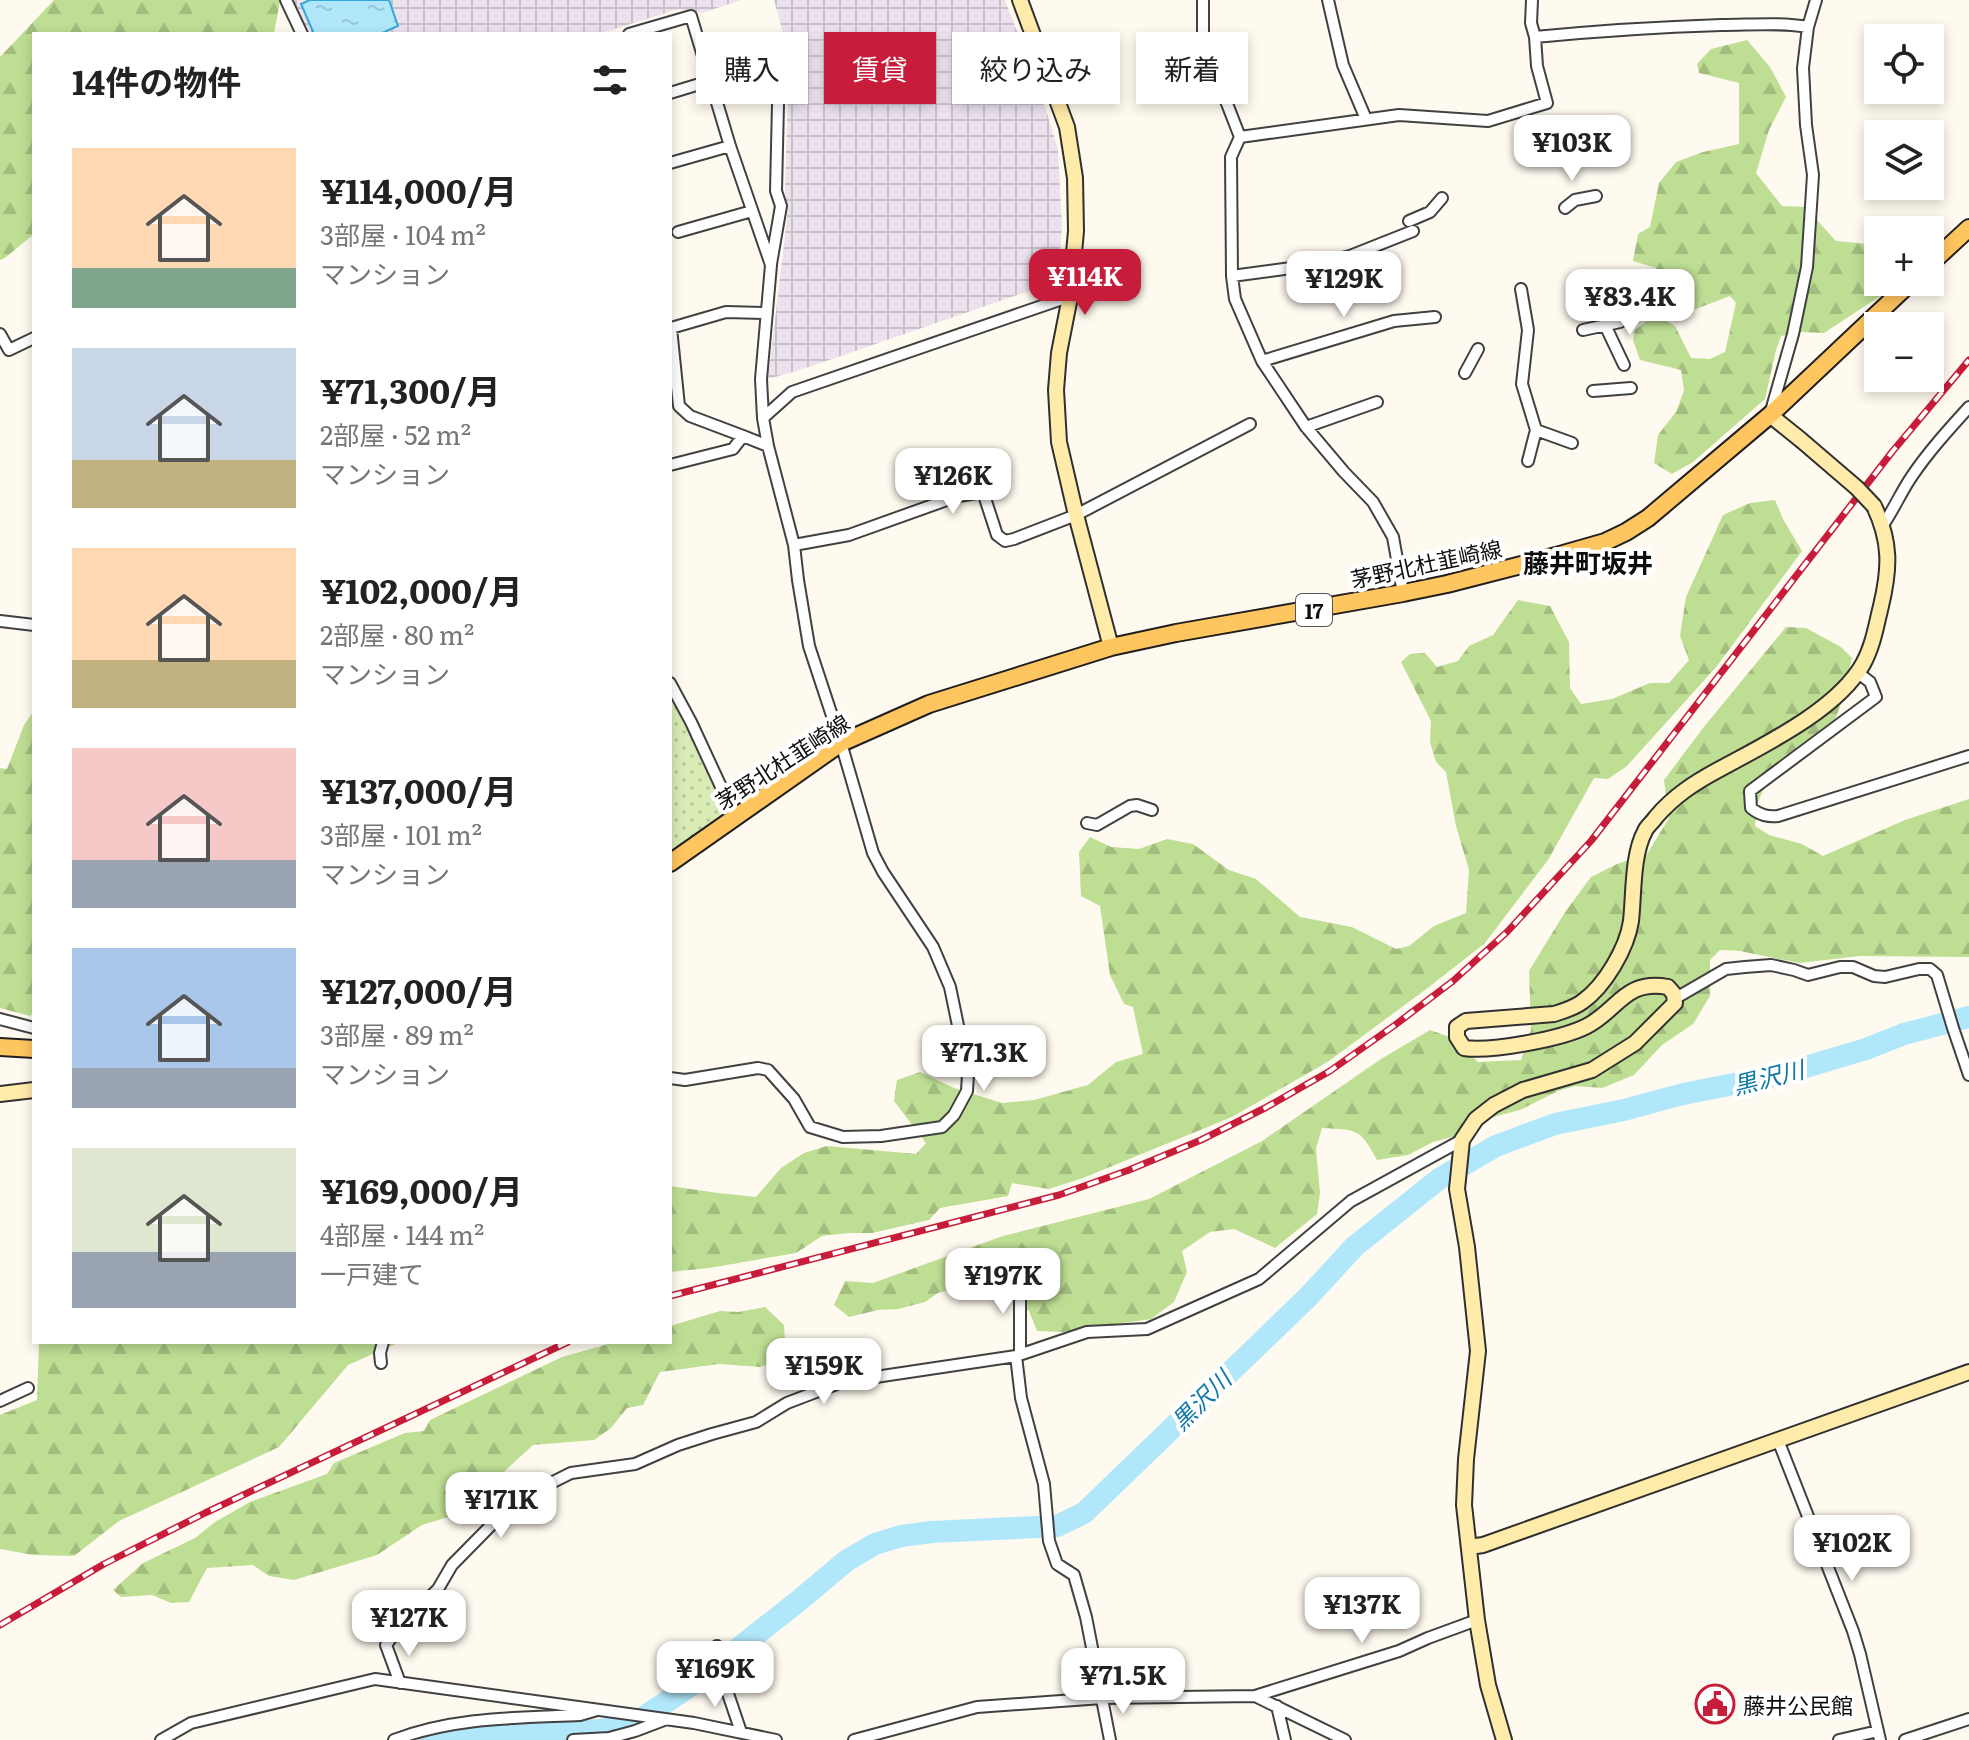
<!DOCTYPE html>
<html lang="ja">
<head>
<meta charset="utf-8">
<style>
  body { margin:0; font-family:Literata,"Noto Sans JP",serif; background:#f2f2f2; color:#222; height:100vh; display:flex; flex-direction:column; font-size:30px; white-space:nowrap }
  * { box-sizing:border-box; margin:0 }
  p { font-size:26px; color:#767676 }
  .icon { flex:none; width:44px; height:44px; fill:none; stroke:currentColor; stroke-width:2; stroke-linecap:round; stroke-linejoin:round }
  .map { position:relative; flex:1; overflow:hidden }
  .details { position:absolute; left:32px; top:32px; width:640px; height:1312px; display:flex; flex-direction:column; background:#fff; border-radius:0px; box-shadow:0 4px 12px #0003 }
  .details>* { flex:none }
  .top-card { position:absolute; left:696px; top:32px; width:760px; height:72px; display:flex; gap:16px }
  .fabs { position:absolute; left:1864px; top:24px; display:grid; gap:16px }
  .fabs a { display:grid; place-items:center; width:80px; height:80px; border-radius:0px; background:#fff; box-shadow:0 4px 12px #0003; font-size:40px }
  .price { position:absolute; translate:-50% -68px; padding:0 18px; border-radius:16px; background:#fff; color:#222; font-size:26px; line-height:52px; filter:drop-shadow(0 2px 4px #0008) }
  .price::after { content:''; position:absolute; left:50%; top:48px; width:24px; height:18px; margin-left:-12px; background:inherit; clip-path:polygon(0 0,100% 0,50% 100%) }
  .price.selected { background:#c71d3a; color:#fff }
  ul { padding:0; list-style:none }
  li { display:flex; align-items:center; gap:24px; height:200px; padding:0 40px }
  li span { display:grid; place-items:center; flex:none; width:224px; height:160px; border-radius:0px; color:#555 }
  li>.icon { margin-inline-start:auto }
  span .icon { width:96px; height:96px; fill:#fffc; stroke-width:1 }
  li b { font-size:34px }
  h2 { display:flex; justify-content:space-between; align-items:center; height:96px; padding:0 40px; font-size:34px }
  .pill { padding:0 28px; border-radius:0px; background:#fff; box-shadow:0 4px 12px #0003; font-size:28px; line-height:72px }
  .pill.selected { background:#c71d3a; color:#fff }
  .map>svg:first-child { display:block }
  .industrial { fill:url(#industrial-grid) }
  .forest { fill:url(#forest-firs) }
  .park { fill:url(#park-dots) }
  .water { fill:url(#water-ripples); stroke:#33a8d5; stroke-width:2 }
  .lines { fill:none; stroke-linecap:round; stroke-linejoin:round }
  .river { stroke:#b1e7fa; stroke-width:22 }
  .street-casing { stroke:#414141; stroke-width:14 }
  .secondary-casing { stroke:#303030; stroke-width:18 }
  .primary-casing { stroke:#1f1f1f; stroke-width:20 }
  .street { stroke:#fff; stroke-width:10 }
  .secondary { stroke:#ffebaa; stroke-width:14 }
  .primary { stroke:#ffc55f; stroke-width:16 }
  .rail-casing { stroke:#c71d3a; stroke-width:7 }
  .rail { stroke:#fff; stroke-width:4; stroke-dasharray:12; stroke-linecap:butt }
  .secondary-bridge-casing { stroke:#303030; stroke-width:18; stroke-linecap:butt }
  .secondary-bridge { stroke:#ffebaa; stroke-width:14 }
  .labels { text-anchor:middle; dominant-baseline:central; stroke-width:8; stroke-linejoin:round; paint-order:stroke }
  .shield { fill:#fff; stroke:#565656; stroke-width:2 }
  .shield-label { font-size:20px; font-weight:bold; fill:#0e0e0e }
  .street-label { font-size:22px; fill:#0e0e0e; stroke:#fff }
  .poi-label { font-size:22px; fill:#0e0e0e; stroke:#fff; text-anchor:start }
  .water-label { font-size:24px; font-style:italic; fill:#0f78a8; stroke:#fff }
  .quarter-label { font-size:26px; font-weight:bold; fill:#0e0e0e; stroke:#fff }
</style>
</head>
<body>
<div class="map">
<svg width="1969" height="1740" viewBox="0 0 1969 1740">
  <defs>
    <pattern id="industrial-grid" width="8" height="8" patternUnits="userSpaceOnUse" patternTransform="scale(2)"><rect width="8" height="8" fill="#ebe2ed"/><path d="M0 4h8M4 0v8" fill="none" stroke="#c8c1ca"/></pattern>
    <pattern id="forest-firs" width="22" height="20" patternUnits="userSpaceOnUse" patternTransform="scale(2)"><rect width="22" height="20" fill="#bede94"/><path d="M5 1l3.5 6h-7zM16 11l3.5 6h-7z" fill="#a2bd7e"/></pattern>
    <pattern id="park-dots" width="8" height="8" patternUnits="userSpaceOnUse" patternTransform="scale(2)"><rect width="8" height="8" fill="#d9ecb6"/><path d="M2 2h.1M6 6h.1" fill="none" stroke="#b9c99b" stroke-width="1.8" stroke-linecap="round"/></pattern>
    <pattern id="water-ripples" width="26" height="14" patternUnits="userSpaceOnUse" patternTransform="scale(2)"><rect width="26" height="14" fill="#b1e7fa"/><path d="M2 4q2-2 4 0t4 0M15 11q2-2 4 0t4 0" fill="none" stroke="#97c5d5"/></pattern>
  </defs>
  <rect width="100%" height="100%" fill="#fffaef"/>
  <path class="industrial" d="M 290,0 L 741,0 L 702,13 L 679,9 L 598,34 L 307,34 Z
    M 774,0 L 1005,0 L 1041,94 L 1058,149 L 1062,226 L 1058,281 L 803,369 L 768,379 L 788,210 L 785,192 L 789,54 Z"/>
  <path class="forest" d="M 54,0 L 280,0 L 274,34 L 34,34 L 34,234 L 5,258 L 0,260 L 0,57 Z
    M 1747,40 L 1770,67 L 1786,97 L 1769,130 L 1756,173 L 1782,206 L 1805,207 L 1836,241 L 1878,245 L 1878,282 L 1896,282 L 1882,295 L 1824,333 L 1802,332 L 1781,336 L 1776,350 L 1765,399 L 1693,462 L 1672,474 L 1654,463 L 1658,435 L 1676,412 L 1684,390 L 1681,370 L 1640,360 L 1633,340 L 1635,330 L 1655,314 L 1675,326 L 1691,358 L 1710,359 L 1725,352 L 1736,303 L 1730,296 L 1696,309 L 1672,307 L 1663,296 L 1656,268 L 1633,261 L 1638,234 L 1650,227 L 1659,183 L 1676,162 L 1703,152 L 1739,144 L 1739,83 L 1699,73 L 1697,64 L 1711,49 Z
    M 1775,500 L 1784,521 L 1802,551 L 1717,666 L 1627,766 L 1608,779 L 1594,778 L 1548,860 L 1485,943 L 1429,987 L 1329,1061 L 1232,1117 L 1083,1178 L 1049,1189 L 1012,1183 L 1008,1196 L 940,1208 L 929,1220 L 872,1233 L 849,1233 L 822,1236 L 796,1253 L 709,1268 L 670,1272 L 670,1186 L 718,1193 L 756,1197 L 781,1168 L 804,1153 L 827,1146 L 916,1154 L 926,1143 L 894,1101 L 897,1080 L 920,1072 L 954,1088 L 1002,1103 L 1034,1100 L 1088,1085 L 1116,1062 L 1143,1054 L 1133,1007 L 1124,1004 L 1110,975 L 1100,906 L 1081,896 L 1079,852 L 1090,837 L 1111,847 L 1139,849 L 1167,839 L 1193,844 L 1229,870 L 1256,879 L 1300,917 L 1352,927 L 1396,949 L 1409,946 L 1434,926 L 1466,913 L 1469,870 L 1456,826 L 1446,772 L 1436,762 L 1430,742 L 1431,721 L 1401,662 L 1410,654 L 1425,653 L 1437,667 L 1458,661 L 1469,646 L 1493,635 L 1518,600 L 1550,606 L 1569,642 L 1570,688 L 1581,704 L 1612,699 L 1650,683 L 1669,683 L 1689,660 L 1680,636 L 1686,597 L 1723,515 L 1750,503 Z
    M 1786,627 L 1806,628 L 1841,647 L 1852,658 L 1842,700 L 1830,735 L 1793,767 L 1764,788 L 1758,802 L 1755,826 L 1769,835 L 1802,844 L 1823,856 L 1905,820 L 1969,799 L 1969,957 L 1860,956 L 1799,963 L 1740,951 L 1720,950 L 1710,960 L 1710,996 L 1693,1024 L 1662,1045 L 1634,1075 L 1602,1088 L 1575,1086 L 1558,1091 L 1520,1110 L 1486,1119 L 1479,1130 L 1433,1142 L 1408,1155 L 1377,1160 C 1360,1128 1357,1130 1322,1128 L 1316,1149 L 1320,1193 L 1317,1214 L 1275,1248 L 1234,1229 L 1210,1232 L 1182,1251 L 1187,1272 L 1174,1302 L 1151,1319 L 1063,1332 L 1037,1331 L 1029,1311 L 992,1283 L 961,1287 L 938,1293 L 925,1302 L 898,1309 L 878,1310 L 849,1317 L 834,1305 L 845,1281 L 873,1283 L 1003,1236 L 1149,1199 L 1262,1141 L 1381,1059 L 1430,1030 L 1452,1038 L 1478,1062 L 1521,1060 L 1531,1030 L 1529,971 L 1565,912 L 1591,877 L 1617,864 L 1647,854 L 1669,818 L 1664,780 L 1703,728 Z
    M 34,711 L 34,1012 L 30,1016 L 0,1008 L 0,768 L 7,769 L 24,725 Z
    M 765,1307 L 784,1325 L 786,1357 L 760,1367 L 719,1364 L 660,1372 L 643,1405 L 627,1408 L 611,1428 L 594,1440 L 533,1445 L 458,1514 L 422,1525 L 377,1555 L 294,1580 L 269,1576 L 253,1565 L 207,1568 L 189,1602 L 171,1603 L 152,1595 L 121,1597 L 113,1590 L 143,1563 L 195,1538 L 215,1522 L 250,1502 L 327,1474 L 334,1463 L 405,1433 L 424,1431 L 430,1420 L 562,1357 L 615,1342 L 670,1342 L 670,1326 L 720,1311 L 738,1312 Z
    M 39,1342 L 400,1342 L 348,1365 L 279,1447 L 119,1521 L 74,1556 L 33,1555 L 0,1549 L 0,1415 L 37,1400 Z"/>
  <path class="park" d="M 670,695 L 687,726 L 728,815 L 670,856 Z"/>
  <path class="water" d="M 310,0 L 389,0 L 398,26 L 380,34 L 314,34 L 301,4 Z"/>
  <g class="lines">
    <path class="river" d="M 430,1740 L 459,1736 L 579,1732 L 629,1727 L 693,1684 L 801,1599 L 846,1561 L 875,1544 L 901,1536 L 932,1532 L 1057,1526 L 1084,1513 L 1308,1297 L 1355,1246 L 1439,1179 L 1496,1146 L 1555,1124 L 1624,1110 L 1683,1094 L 1779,1075 L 1866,1049 L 1904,1034 L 1969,1017"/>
    <defs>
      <path id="street" d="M 286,0 L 302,34
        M 1203,0 L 1203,42 L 1240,137 L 1231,157 L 1232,276 L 1235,299 L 1262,361 L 1306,427 L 1344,472 L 1373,502 L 1393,537 L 1403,593
        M 1328,0 L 1343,65 L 1366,119
        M 1532,0 L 1531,23 L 1535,37
        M 629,34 L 691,16 L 730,146 L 771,265 L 761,379 L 763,418 L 768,446 L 794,545 L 798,580 L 809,646 L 841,743 L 873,853 L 883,872 L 933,947 L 950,987 L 968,1074 L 967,1091 L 954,1115 L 942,1127 L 881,1136 L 843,1137 L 810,1127 L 794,1099 L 768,1070 L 758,1068 L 685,1080 L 670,1078
        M 670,93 L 779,60 L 776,191 L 781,206 L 771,264
        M 1553,127 L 1587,123
        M 1240,137 L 1399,115 L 1488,121 L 1547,103 L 1537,66 L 1535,37 C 1597,31 1659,27 1721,25 C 1750,25 1779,22 1808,27
        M 670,163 L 730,146
        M 1565,208 L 1575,200 L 1596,196
        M 1409,221 L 1430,212 L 1442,198
        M 678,232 L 752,211
        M 1232,276 L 1314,265 L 1350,256 L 1413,231
        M 1521,289 L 1528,330 L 1522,384 L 1536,430 L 1528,461
        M 1605,325 L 1624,365
        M 1583,330 L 1620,322
        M 0,334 L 9,350 L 34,338
        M 1262,361 L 1394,321 L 1435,317
        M 1465,373 L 1478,349
        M 1593,391 L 1631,388
        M 1771,411 L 1793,334 L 1807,267 L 1813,175 L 1806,125 L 1803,68 L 1808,27 L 1816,0
        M 763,418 L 792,392 L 1129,276
        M 1306,427 L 1377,402
        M 1536,430 L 1572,443
        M 743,436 L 690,416 L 679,406 L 671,328 L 726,312 L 767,313
        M 670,465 L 733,449 L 743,436 L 768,446
        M 1883,525 C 1894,509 1901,492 1912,476 C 1929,451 1949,429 1969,407
        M 794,545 L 849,535 L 958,496 L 983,492 L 997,535 L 1005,541 L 1014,539 L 1076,515 L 1250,424
        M 0,621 L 34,625
        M 1857,672 L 1870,682 L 1876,697 L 1750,791 L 1751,808 C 1760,815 1767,817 1778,816 L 1969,756
        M 670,683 L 691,722 L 735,817
        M 1087,823 L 1097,825 L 1130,806 L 1137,805 L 1152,810
        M 1676,998 L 1726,969 L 1745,967 L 1771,965 L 1794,970 L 1808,975 L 1840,967 L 1853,967 L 1874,976 L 1885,977 L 1919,969 L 1930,969 L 1937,975 L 1953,1028 L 1969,1075
        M 0,1019 L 34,1028
        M 1020,1355 L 1020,1277
        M 1016,1356 L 1021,1398 L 1044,1484 L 1049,1541 L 1057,1564 L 1074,1575 L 1086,1617 L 1110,1740
        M 381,1363 L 380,1353 L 383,1342
        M 0,1401 L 28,1388
        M 1778,1440 L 1853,1631 L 1860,1654 L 1880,1740
        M 717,1646 L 720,1670 L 741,1732
        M 400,1683 L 386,1645 L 398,1629 L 438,1589 L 452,1565 L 510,1506 L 525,1496 L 571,1473 L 635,1464 L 678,1445 L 712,1434 L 756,1422 L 787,1403 L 842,1382 L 1016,1356 L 1087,1332 L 1147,1329 L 1259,1279 L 1351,1201 L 1462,1140
        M 1255,1696 L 1399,1651 L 1428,1638 L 1477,1620
        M 1277,1706 L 1285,1740
        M 161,1740 L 191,1723 L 375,1679 L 694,1723 L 776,1740
        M 394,1740 C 453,1717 517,1718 580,1715 L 594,1711
        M 573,1740 L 609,1738 L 635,1731 L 664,1720
        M 854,1740 L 977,1707 L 1102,1698 L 1255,1696 L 1345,1740
        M 1839,1740 L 1878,1731
        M 1905,1740 L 1969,1719"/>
      <path id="secondary" d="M 1020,0 L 1067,127 L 1075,178 L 1076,231 L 1070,297 L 1059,353 L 1056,390 L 1059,442 L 1076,515 L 1111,647
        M 1770,415 L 1801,440
        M 0,1094 L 34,1090
        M 1469,1547 L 1483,1545 L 1969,1372
        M 1504,1740 L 1488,1685 L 1477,1620 L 1464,1505 L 1466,1459 L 1478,1351 L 1467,1247 L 1457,1189 L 1462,1140 L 1476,1119 L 1494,1105 L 1523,1090 L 1592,1070 L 1635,1043 L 1675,1003 L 1674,994 L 1668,987 C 1625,979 1618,1010 1587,1026 C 1562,1039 1490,1052 1464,1048 L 1457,1037 L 1457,1027 L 1466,1021 L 1554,1014 C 1564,1011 1574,1008 1582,1002 C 1605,986 1627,948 1631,921 C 1634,894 1632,855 1645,831 C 1647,826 1653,822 1656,817 C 1674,796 1694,783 1718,770 C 1764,745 1837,710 1863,664 C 1873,646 1876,626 1881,606 C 1890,568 1891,542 1874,506"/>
      <path id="primary" d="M 1930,264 L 1969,228
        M 670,863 L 841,743 L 929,704 L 1111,647 L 1176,633 L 1403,593 L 1447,584 L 1556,556 L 1605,542 L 1626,532 L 1648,518 L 1770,415 L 1911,282
        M 0,1047 L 34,1049"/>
    </defs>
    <use href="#street" class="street-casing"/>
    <use href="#secondary" class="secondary-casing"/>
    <use href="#primary" class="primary-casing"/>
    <use href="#street" class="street"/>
    <use href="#secondary" class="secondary"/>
    <use href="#primary" class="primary"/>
    <defs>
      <path id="rail" d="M 670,1296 L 1059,1195 L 1129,1170 L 1201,1140 L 1265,1108 L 1330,1071 L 1395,1025 L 1453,981 L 1507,932 L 1591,841 L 1892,452 L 1969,360
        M 0,1625 L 104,1564 L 205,1513 L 568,1342"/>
    </defs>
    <use href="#rail" class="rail-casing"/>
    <use href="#rail" class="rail"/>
    <defs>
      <path id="secondary-bridge" d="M 1801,440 L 1857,488 L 1874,506"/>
    </defs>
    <use href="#secondary-bridge" class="secondary-bridge-casing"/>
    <use href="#secondary-bridge" class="secondary-bridge"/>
  </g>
  <defs>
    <symbol id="civic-ring" viewBox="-11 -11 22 22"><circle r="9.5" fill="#fff" stroke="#c71d3a" stroke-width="1.5"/><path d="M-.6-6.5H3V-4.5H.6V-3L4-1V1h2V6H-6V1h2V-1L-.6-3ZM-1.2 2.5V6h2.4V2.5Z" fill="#c71d3a"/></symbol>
  </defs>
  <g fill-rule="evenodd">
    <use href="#civic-ring" x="1693" y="1682" width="44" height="44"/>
  </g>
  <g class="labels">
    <rect class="shield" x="1296" y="594" width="36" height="32" rx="6"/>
    <g class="shield-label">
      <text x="1314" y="610">17</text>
    </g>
    <g class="street-label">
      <text transform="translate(1426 563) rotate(-12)">茅野北杜韮崎線</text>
      <text transform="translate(782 761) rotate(-33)">茅野北杜韮崎線</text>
    </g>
    <g class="poi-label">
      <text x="1743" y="1704">藤井公民館</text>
    </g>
    <g class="water-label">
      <text transform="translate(1768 1076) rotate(-14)">黒沢川</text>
      <text transform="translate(1200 1399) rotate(-45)">黒沢川</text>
    </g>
    <g class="quarter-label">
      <text x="1588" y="561">藤井町坂井</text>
    </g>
  </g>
</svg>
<div class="fabs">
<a><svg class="icon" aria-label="locate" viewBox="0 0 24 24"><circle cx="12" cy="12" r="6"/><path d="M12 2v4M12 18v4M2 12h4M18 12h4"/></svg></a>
<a><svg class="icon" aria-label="layers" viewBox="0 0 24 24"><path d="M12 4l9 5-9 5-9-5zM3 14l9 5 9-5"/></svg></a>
<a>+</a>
<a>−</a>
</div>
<b class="price" style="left:1572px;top:183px">¥103K</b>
<b class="price selected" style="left:1085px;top:317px">¥114K</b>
<b class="price" style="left:1344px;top:319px">¥129K</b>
<b class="price" style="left:1630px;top:337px">¥83.4K</b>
<b class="price" style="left:953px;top:516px">¥126K</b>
<b class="price" style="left:984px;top:1093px">¥71.3K</b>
<b class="price" style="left:1003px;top:1316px">¥197K</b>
<b class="price" style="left:824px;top:1406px">¥159K</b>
<b class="price" style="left:501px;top:1540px">¥171K</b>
<b class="price" style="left:1852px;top:1583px">¥102K</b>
<b class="price" style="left:1362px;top:1645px">¥137K</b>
<b class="price" style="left:409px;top:1658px">¥127K</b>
<b class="price" style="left:715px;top:1709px">¥169K</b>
<b class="price" style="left:1123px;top:1716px">¥71.5K</b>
<div class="top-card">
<a class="pill">購入</a>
<a class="pill selected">賃貸</a>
<a class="pill">絞り込み</a>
<a class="pill">新着</a>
</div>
<section class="details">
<h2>14件の物件<svg class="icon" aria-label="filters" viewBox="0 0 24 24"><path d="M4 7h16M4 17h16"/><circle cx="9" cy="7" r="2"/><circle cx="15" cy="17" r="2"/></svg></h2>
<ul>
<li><span style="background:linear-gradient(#ffd9b3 75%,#7fa58c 0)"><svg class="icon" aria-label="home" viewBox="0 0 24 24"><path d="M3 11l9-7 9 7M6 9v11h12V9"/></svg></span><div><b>¥114,000/月</b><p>3部屋 · 104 m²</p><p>マンション</p></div></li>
<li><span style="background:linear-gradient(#c9d6e8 70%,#c2b280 0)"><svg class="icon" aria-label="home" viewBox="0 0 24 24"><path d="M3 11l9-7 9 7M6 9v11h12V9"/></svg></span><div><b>¥71,300/月</b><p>2部屋 · 52 m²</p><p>マンション</p></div></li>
<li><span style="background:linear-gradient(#ffd9b3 70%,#c2b280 0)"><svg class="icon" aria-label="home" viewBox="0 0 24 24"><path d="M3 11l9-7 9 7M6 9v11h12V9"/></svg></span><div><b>¥102,000/月</b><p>2部屋 · 80 m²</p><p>マンション</p></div></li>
<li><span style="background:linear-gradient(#f6c9c9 70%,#9aa5b1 0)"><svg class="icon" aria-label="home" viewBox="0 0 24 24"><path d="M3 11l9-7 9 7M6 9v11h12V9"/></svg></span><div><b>¥137,000/月</b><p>3部屋 · 101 m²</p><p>マンション</p></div></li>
<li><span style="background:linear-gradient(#a9c7e8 75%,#9aa5b1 0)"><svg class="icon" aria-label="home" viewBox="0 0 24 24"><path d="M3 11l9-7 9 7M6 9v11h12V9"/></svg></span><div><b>¥127,000/月</b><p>3部屋 · 89 m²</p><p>マンション</p></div></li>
<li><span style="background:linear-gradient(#dfe7d0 65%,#9aa5b1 0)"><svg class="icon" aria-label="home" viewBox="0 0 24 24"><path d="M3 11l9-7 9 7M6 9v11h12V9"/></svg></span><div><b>¥169,000/月</b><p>4部屋 · 144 m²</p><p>一戸建て</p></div></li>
</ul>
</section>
</div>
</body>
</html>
